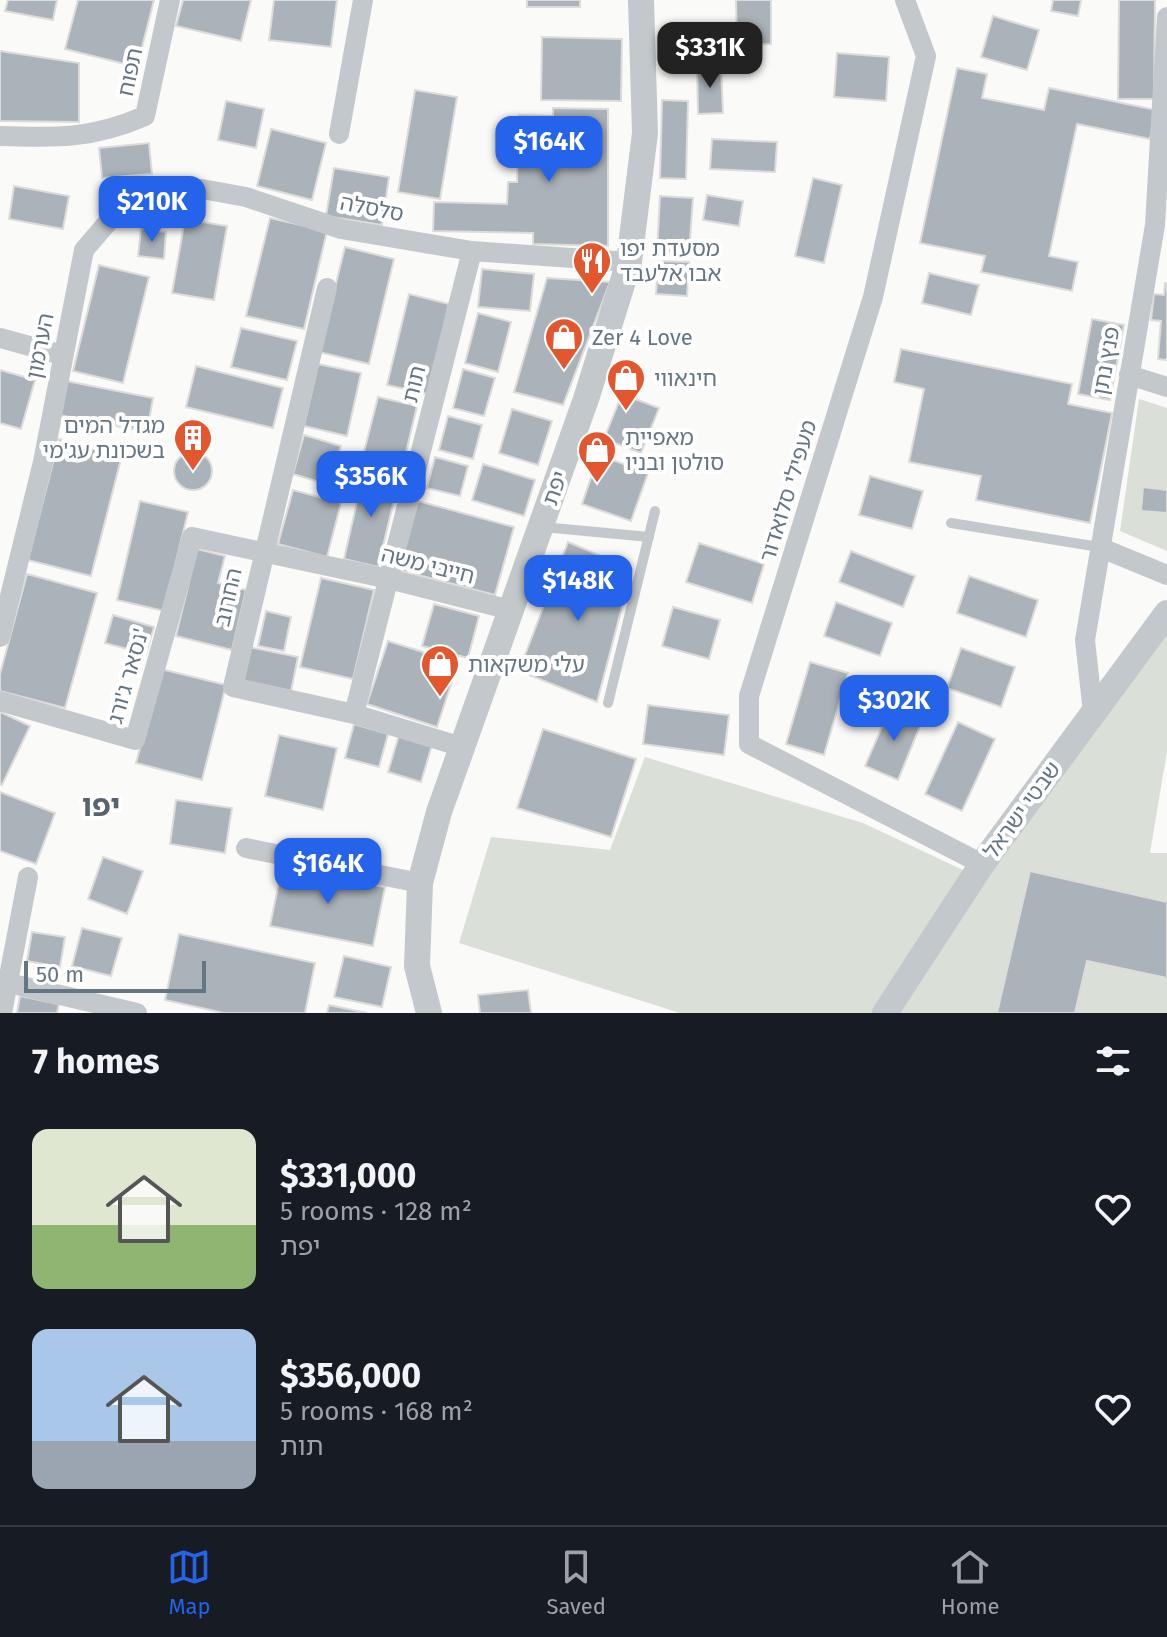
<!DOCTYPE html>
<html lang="en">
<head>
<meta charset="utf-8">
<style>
  body { margin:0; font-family:"Fira Sans","Noto Sans Hebrew",sans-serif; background:#20242c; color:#f1f3f6; height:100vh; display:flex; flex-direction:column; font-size:30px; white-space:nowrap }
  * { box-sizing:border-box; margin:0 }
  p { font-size:26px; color:#9ea1a6 }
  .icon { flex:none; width:44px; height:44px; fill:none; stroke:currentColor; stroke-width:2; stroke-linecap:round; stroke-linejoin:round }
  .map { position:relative; height:1013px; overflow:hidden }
  .panel { display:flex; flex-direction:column; background:#171b24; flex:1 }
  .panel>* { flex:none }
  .scale { position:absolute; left:24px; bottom:20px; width:182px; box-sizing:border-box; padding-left:8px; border:4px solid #657683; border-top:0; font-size:22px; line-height:28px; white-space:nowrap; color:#657683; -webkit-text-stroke:6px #fff; paint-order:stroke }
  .price { position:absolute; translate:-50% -68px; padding:0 18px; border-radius:16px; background:#2563eb; color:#fff; font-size:26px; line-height:52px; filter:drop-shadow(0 2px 4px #0008) }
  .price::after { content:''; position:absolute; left:50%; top:48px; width:24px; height:18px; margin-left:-12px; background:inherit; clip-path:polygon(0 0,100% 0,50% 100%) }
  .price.on { background:#222; color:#fff }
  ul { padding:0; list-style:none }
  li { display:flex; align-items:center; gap:24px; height:200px; padding:0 32px }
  li span { display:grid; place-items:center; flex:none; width:224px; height:160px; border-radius:16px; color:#555 }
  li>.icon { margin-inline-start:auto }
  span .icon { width:96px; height:96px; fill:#fffc; stroke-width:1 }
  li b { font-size:34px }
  h2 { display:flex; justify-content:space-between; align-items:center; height:96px; padding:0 32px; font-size:34px }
  .dock { display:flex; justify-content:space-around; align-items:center; height:112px; border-top:2px solid #363941; background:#171b24; font-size:22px; color:#9ea1a6 }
  .dock a { display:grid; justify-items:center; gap:4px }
  .dock .on { color:#2563eb }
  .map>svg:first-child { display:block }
  .green { fill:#dadfd7 }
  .building { fill:#aab3b9; stroke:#dcdcda; stroke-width:2 }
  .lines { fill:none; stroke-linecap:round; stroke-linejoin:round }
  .service { stroke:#c3c8cc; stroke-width:10 }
  .minor { stroke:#c3c8cc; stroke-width:20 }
  .tertiary { stroke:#c3c8cc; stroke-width:26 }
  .labels { text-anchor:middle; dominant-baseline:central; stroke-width:8; stroke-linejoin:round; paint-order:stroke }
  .street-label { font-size:22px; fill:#657683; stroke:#fff }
  .poi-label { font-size:22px; fill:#657683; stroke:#fff; text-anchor:start }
  .district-label { font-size:30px; font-weight:bold; fill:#57646e; stroke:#fff }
</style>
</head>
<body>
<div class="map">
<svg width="1167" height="1013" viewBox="0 0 1167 1013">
  <rect width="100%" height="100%" fill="#fafaf8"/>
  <path class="green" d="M 1139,399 L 1167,408 L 1167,551 L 1120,531 Z
    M 1167,627 L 1167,751 L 1150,853 L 1167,853 L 1167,1013 L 680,1013 L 459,943 L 491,837 L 610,850 L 645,757 L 863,823 L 982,879 Z"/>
  <path class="building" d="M 8,0 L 57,0 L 53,20 L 5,11 Z
    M 78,0 L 154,0 L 137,67 L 65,49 Z
    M 183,0 L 251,0 L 241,41 L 176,26 Z
    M 274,0 L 337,0 L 331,47 L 269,40 Z
    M 527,0 L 580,0 L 580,7 L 527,7 Z
    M 736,0 L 771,0 L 771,44 L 737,45 Z
    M 1053,0 L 1081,0 L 1078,16 L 1051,11 Z
    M 1119,0 L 1155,0 L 1154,99 L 1118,99 Z
    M 993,16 L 1039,30 L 1027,70 L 981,57 Z
    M 542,37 L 622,39 L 621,101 L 541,100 Z
    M 0,51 L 79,63 L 79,122 L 0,121 Z
    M 837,53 L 889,57 L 886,101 L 834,97 Z
    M 721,66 L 723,113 L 698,114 L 697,67 Z
    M 957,68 L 987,74 L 982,98 L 1044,110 L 1049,88 L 1156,110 L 1150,139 L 1077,124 L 1049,256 L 1078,262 L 1072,291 L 981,272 L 985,256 L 920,243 Z
    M 415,90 L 457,97 L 440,199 L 398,192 Z
    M 662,100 L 688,101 L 686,179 L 660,178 Z
    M 226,101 L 264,109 L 256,148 L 218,140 Z
    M 553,108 L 608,109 L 608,246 L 533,244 L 533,233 L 433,231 L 434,202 L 507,204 L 508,182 L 517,182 L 519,115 L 553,116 Z
    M 271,129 L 326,143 L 312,200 L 257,186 Z
    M 712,139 L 777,142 L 775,172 L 710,169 Z
    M 149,143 L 152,174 L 102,178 L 99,148 Z
    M 334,168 L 389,177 L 382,225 L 326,216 Z
    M 813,178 L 842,185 L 824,263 L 795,256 Z
    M 14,186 L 69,196 L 63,229 L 9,219 Z
    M 707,195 L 743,201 L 739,226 L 703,220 Z
    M 660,196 L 693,198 L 689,254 L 657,252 Z
    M 270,218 L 327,231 L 304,329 L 246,316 Z
    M 185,219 L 227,226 L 214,300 L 172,293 Z
    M 141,229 L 166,232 L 164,259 L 138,256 Z
    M 345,247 L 394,259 L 369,364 L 319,352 Z
    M 658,261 L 689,262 L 687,296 L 656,294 Z
    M 99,265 L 149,277 L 123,383 L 73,371 Z
    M 482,269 L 534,274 L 530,311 L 478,307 Z
    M 929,273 L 979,285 L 971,315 L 922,303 Z
    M 547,278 L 610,282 L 563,405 L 514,392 Z
    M 1165,283 L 1167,283 L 1167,360 L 1158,359 L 1161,321 L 1151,320 L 1154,294 L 1164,295 Z
    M 409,294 L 449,304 L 428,394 L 387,385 Z
    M 478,313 L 511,322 L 498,372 L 465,363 Z
    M 1092,319 L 1124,325 L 1110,400 L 1078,394 Z
    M 241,328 L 297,341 L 287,380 L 231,367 Z
    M 901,349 L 1072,384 L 1068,404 L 1112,413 L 1090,523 L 976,500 L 981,476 L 909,462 L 924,389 L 894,382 Z
    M 318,364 L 361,373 L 347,436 L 304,426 Z
    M 196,366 L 283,388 L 273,428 L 186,407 Z
    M 463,369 L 495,378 L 484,416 L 453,408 Z
    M 0,370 L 35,380 L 21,429 L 0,423 Z
    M 66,381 L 153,398 L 147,432 L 59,415 Z
    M 622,394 L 659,408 L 641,453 L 604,439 Z
    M 378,397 L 417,406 L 403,465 L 363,456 Z
    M 512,409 L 552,421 L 538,465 L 499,453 Z
    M 448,416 L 482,425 L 473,459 L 439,450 Z
    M 304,435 L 341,446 L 329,485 L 293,474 Z
    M 59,439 L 122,455 L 91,576 L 28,560 Z
    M174 471a19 19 0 1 1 38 0a19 19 0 1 1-38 0Z
    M 599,455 L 648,473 L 631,521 L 582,504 Z
    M 435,457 L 468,466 L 460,496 L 427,488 Z
    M 483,464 L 535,480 L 524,516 L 472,500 Z
    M 364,471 L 399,479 L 378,567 L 344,559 Z
    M 870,476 L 923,491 L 912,529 L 859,515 Z
    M 1143,487 L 1167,490 L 1167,513 L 1141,511 Z
    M 293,490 L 341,503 L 327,557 L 278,544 Z
    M 140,501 L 188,512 L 164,611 L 117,600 Z
    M 418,501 L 514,527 L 495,595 L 399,570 Z
    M 568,542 L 632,569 L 597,702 L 519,671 Z
    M 699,543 L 764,564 L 752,603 L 686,582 Z
    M 197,549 L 225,556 L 218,583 L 246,590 L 232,650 L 176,636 Z
    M 851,551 L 915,576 L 903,607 L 839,582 Z
    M 27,574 L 97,593 L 65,708 L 0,691 L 0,674 Z
    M 969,576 L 1038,600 L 1026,637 L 957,613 Z
    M 321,578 L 374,590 L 353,679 L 300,667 Z
    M 836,602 L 892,623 L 880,656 L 824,636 Z
    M 434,604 L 479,616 L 468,658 L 422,646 Z
    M 673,607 L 720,620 L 709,659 L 662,646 Z
    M 266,611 L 291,617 L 284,651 L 258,646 Z
    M 113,615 L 154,627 L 146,654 L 105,643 Z
    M 388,641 L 458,663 L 437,727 L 367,704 Z
    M 249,647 L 298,657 L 291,691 L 241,681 Z
    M 961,648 L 1015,667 L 1001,707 L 947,688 Z
    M 810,662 L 848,673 L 824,755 L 786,744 Z
    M 161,669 L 226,685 L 202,780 L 136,763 Z
    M 648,705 L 729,715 L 724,755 L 643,744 Z
    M 891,706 L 923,719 L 898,780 L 865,766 Z
    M 0,712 L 30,726 L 2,785 L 0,784 Z
    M 958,722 L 995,739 L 962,811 L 925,794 Z
    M 354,724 L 388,734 L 379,767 L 345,758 Z
    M 543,729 L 636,759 L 611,837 L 517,808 Z
    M 279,735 L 337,748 L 323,810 L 265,796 Z
    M 399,735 L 432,745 L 421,782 L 388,772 Z
    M 0,792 L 55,813 L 36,864 L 0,851 Z
    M 176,800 L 232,808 L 225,853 L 170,844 Z
    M 103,857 L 143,871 L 127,914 L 88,899 Z
    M 282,867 L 385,887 L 373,946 L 270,926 Z
    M 1030,871 L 1167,902 L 1167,978 L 1087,961 L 1075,1013 L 997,1013 Z
    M 82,928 L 122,938 L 111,976 L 72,966 Z
    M 32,932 L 65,937 L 60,967 L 27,961 Z
    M 179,934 L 315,963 L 305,1013 L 224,1013 L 165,1000 Z
    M 344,956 L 391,967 L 382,1007 L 334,997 Z
    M 528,990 L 531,1013 L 480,1013 L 478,995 Z
    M 20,996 L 59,1004 L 57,1013 L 17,1013 Z
    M 329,1005 L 367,1013 L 327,1013 Z"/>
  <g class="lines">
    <path class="service" d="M 951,523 L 1099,547
      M 543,527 L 649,537
      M 608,703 L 655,511"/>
    <path class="minor" d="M 905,0 L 926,56 L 873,297 L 749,696 L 749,744 L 982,864
      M 339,134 L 363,0
      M 0,136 C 56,138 92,139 145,116 L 170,0
      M 327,288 L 233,687 L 354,714 L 462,747
      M 0,338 L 62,355
      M 1129,375 L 1167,387
      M 1099,547 L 1167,575
      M 0,637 L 43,462 L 84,250 L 114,215 L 155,194 L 202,189 L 246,197 L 341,229 L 472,251 L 629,262
      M 0,701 L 135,740 L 192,537 L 389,579 L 511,610
      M 1093,713 L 1085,640 L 1155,225 L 1167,17
      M 354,714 L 472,251
      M 246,848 L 420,883
      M 0,981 L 137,1013
      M 2,1013 L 28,877"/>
    <path class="tertiary" d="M 429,1013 L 417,966 L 420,883 L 439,812 L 586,399 L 629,262 L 645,133 L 641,0
      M 885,1013 L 982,864 L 1167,613"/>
  </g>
  <defs>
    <symbol id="restaurant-pin" viewBox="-11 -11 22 30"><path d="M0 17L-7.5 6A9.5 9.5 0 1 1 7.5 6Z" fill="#e4572e" stroke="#fff"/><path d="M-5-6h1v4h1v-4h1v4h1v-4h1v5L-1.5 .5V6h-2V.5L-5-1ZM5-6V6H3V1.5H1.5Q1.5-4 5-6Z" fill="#fff"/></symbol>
    <symbol id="shop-pin" viewBox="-11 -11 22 30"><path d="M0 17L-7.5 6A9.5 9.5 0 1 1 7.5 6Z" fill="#e4572e" stroke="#fff"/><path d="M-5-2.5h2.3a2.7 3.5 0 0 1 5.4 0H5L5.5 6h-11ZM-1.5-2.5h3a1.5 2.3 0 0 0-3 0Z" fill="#fff"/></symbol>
    <symbol id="building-pin" viewBox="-11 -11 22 30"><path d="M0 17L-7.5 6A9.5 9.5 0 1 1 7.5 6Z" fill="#e4572e" stroke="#fff"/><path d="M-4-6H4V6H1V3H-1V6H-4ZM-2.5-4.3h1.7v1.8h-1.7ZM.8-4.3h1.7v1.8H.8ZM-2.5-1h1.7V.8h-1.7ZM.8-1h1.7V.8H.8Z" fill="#fff"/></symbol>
  </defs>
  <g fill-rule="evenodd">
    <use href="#restaurant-pin" x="570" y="239" width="44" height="60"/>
    <use href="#shop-pin" x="542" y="315" width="44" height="60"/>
    <use href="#shop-pin" x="604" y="356" width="44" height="60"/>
    <use href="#building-pin" x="171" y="416" width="44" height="60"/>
    <use href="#shop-pin" x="575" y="428" width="44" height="60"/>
    <use href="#shop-pin" x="418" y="642" width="44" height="60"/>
  </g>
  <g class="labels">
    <g class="street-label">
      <text transform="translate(130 72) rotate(-78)">תפוח</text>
      <text transform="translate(372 208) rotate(11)">סלסלה</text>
      <text transform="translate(40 346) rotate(-79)">הערמון</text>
      <text transform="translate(1106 361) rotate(-80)">פנץ נתן</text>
      <text transform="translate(414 384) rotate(-76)">תות</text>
      <text transform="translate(555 488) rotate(-70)">יפת</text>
      <text transform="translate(788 491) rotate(-73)">מעפילי סלואדור</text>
      <text transform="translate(428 565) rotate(14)">חייבי משה</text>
      <text transform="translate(228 597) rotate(-77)">החרוב</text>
      <text transform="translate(128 676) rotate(-74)">נסאר ג'ורג'</text>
      <text transform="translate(1022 810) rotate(-54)">שבטי ישראל</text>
    </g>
    <g class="poi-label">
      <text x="620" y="248">מסעדת יפו<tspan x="620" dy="25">אבו אלעבד</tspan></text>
      <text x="592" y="337">Zer 4 Love</text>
      <text x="654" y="378">חינאווי</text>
      <text x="165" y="425" text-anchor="end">מגדל המים<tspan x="165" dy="25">בשכונת עג'מי</tspan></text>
      <text x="625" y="437">מאפיית<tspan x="625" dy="25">סולטן ובניו</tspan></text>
      <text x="468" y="664">עלי משקאות</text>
    </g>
    <g class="district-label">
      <text x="101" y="806">יפו</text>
    </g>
  </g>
</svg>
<div class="scale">50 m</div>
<b class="price on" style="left:710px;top:90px">$331K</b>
<b class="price" style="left:549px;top:184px">$164K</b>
<b class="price" style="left:152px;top:244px">$210K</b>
<b class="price" style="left:371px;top:519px">$356K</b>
<b class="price" style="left:578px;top:623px">$148K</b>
<b class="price" style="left:894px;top:743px">$302K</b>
<b class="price" style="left:328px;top:906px">$164K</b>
</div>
<section class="panel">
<h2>7 homes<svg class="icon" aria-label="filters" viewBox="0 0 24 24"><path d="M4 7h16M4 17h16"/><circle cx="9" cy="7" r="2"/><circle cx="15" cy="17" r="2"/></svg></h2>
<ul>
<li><span style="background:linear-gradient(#dfe7d0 60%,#8fb573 0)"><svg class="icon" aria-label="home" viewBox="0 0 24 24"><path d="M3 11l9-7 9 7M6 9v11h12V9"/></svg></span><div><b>$331,000</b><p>5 rooms · 128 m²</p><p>יפת</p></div><svg class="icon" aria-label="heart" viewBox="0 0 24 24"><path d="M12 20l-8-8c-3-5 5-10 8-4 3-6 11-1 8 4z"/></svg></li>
<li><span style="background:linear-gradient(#a9c7e8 70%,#9aa5b1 0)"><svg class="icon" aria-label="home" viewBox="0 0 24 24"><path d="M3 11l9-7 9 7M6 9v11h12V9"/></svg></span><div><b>$356,000</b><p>5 rooms · 168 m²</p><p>תות</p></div><svg class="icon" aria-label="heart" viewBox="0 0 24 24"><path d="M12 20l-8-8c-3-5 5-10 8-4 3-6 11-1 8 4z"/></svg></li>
</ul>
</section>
<nav class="dock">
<a class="on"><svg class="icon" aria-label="map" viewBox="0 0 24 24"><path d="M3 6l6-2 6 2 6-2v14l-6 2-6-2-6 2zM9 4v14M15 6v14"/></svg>Map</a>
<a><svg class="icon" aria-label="saved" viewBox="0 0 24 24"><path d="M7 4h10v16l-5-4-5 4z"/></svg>Saved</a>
<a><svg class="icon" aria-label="home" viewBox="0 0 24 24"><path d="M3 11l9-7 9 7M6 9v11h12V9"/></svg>Home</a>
</nav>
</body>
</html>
